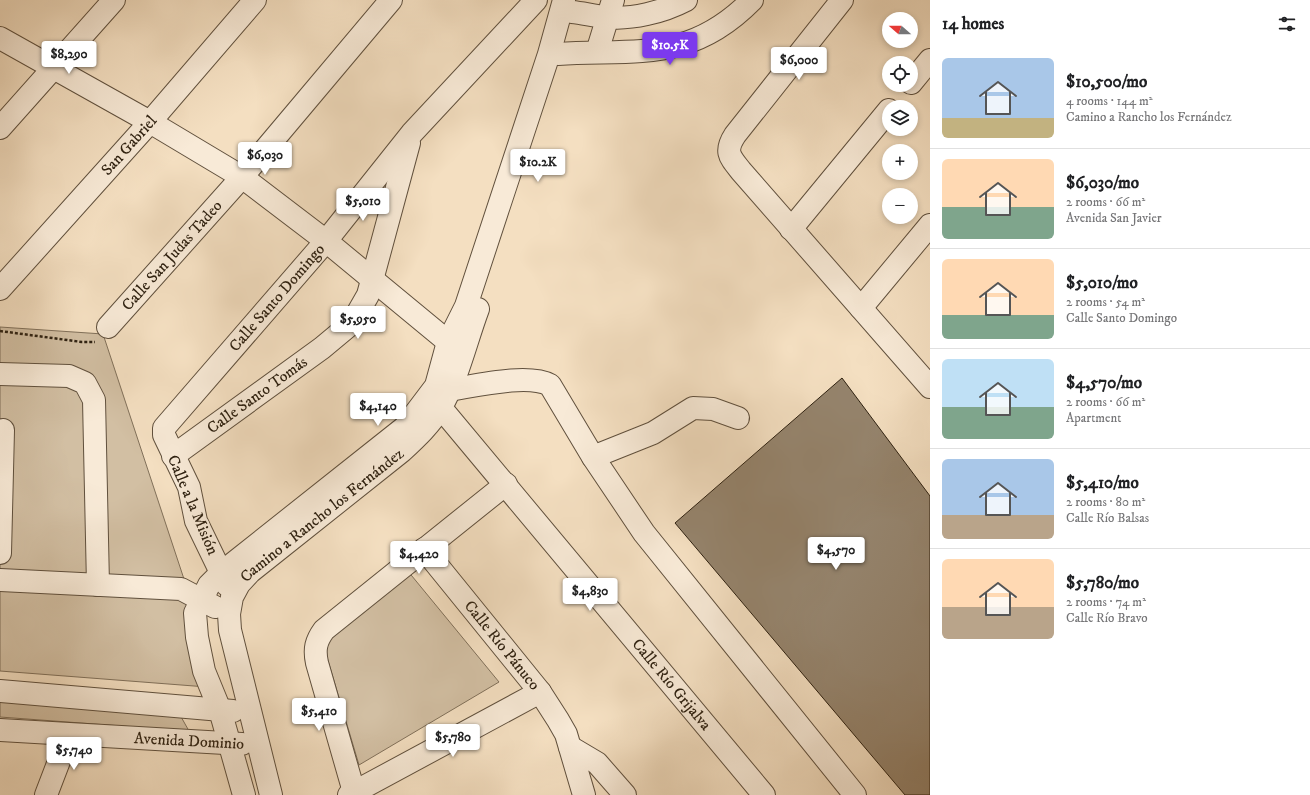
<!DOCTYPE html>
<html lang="en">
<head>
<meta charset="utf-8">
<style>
  body { margin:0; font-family:"IM FELL DW Pica",serif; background:#f2f2f2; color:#202124; height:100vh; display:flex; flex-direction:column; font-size:15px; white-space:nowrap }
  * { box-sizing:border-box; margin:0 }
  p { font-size:13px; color:#757577 }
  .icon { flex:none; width:22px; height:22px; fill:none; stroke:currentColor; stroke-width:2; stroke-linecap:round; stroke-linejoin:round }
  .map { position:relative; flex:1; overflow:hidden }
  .details { display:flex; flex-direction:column; background:#fff; width:380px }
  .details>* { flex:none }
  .needle { width:26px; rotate:290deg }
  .buttons { position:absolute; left:882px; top:12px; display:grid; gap:8px }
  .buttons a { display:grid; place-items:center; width:36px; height:36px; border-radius:50%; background:#fff; box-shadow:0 2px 6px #0003; font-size:20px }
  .price { position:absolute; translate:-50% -34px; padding:0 9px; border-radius:4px; background:#fff; color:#222; font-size:13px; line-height:26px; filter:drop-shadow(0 1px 2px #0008) }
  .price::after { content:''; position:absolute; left:50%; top:24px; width:12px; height:9px; margin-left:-6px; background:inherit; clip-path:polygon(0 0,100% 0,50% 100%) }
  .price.current { background:#7c3aed; color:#fff }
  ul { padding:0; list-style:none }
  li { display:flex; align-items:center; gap:12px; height:100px; padding:0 12px }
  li+li { border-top:1px solid #e0e0e0 }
  li span { display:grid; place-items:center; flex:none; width:112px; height:80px; border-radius:6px; color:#555 }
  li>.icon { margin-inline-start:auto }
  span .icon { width:48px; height:48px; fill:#fffc; stroke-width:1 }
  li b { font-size:17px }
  h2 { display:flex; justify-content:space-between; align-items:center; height:48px; padding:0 12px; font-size:17px }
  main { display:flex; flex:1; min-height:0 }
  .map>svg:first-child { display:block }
  .green { fill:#d2bfa3; stroke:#80705a }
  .building { fill:#95846d; stroke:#2e2111 }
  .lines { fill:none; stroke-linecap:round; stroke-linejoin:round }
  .minor-casing { stroke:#60503d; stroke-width:24 }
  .path { stroke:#2e2111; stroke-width:2.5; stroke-dasharray:3 2; stroke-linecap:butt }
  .minor { stroke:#f8ead7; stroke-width:22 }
  .labels { text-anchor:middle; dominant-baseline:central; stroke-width:4; stroke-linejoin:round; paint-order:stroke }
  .street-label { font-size:16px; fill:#2e2111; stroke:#f8ead7 }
</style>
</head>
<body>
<main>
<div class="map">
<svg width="930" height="795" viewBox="0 0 930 795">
  <rect width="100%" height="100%" fill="#f4dfc1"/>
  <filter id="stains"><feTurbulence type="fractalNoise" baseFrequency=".005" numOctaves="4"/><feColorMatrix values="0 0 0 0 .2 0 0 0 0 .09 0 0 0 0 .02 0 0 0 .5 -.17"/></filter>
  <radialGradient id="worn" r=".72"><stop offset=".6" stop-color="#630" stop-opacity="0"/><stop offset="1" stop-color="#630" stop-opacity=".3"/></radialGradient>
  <path class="green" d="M 0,327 L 103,334 L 220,688 L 0,671 Z
    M 407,570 L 499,682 L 359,765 L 321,637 Z
    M 0,700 L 180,715 L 189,731 L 0,717 Z"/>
  <path class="building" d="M 842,378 L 930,496 L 930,795 L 905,795 L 675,523 Z"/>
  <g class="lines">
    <defs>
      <g id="minor">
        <path d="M 842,0 L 735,135 C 724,152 730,157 741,171 L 930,387"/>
        <path d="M 572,12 C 583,13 594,16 606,17 C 631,20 663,12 686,0"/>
        <path d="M 0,38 L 150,122 L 242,177 L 326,241 L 458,350"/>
        <path d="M 597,52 L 613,0"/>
        <path d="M 558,54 C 637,49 690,63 752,0"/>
        <path d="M 911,83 L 930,60"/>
        <path d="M 0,128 L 114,0"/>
        <path d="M 791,229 L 889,110"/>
        <path id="s1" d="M 0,289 L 150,122 L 255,0"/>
        <path d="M 861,308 L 930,225"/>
        <path id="s2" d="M 108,327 L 242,177 L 391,0"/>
        <path d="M 0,374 L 69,376 L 85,383 L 94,400 L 98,585"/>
        <path d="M 449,390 C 475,386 528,373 550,385 L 593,457 L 644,533 L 855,795"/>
        <path id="s3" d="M 441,408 L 764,795"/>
        <path id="s4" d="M 173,456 L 322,348 L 352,323 L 368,295 L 409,143"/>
        <path d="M 593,457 L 653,433 L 693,408 L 713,409 L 738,418"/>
        <path id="s5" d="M 424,549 L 540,692 L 558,720 L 566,734 L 584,795"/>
        <path d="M 0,553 L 3,430"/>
        <path d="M 0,580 L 181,589 L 215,607"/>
        <path id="s6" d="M 227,585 L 196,521 L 189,487 L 164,435 L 164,428 L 326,241 L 412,133 L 536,0"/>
        <path d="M 0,691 L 233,711"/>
        <path d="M 0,730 L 242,744"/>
        <path d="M 570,747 L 597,763 L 625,795"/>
        <path d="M 354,792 L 317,663 C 314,649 316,641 324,630 L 506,484"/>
        <path d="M 46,795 L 69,735"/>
        <path d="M 244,795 L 220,710 L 204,671 L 197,637 L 195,613 L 209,585 L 221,573 L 405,427 L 436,386 L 448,342 L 466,306 L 549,54 L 564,0"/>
        <path id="s7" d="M 271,795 L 230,630 L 229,614 L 232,597 L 239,584 L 250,572 L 402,451 C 416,438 431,424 441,407 C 458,378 466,341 478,309"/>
        <path d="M 349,795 L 540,692"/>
      </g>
    </defs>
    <use href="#minor" class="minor-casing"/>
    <path class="path" d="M 0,331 L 82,342 L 95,342"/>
    <use href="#minor" class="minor"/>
  </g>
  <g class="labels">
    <g class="street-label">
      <text stroke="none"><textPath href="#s1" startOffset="193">San Gabriel</textPath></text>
      <text stroke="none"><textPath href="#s2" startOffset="96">Calle San Judas Tadeo</textPath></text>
      <text stroke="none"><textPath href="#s6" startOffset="343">Calle Santo Domingo</textPath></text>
      <text stroke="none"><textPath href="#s4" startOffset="104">Calle Santo Tomás</textPath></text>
      <text transform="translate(193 505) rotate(67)">Calle a la Misión</text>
      <text stroke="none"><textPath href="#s7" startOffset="326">Camino a Rancho los Fernández</textPath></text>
      <text stroke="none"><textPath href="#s5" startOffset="124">Calle Río Pánuco</textPath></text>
      <text stroke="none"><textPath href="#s3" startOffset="360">Calle Río Grijalva</textPath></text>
      <text transform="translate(189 741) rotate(3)">Avenida Dominio</text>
    </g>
  </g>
  <rect width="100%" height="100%" filter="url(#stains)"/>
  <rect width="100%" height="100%" fill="url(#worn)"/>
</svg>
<div class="buttons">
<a><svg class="needle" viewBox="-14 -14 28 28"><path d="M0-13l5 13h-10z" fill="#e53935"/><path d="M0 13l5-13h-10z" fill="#757577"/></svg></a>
<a><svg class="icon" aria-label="locate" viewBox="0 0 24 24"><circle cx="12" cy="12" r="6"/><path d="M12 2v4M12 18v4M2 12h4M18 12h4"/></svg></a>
<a><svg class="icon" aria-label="layers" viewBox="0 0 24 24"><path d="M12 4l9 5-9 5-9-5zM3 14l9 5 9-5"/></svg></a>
<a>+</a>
<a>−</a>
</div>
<b class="price current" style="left:670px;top:66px">$10.5K</b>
<b class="price" style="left:69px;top:75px">$8,290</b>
<b class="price" style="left:799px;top:81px">$6,000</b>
<b class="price" style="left:265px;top:176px">$6,030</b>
<b class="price" style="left:538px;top:183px">$10.2K</b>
<b class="price" style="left:363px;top:222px">$5,010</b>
<b class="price" style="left:358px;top:340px">$5,950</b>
<b class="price" style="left:378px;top:427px">$4,140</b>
<b class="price" style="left:836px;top:571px">$4,570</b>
<b class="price" style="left:419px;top:575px">$4,420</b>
<b class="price" style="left:590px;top:612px">$4,830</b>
<b class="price" style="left:319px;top:732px">$5,410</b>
<b class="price" style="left:453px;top:758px">$5,780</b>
<b class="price" style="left:74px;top:771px">$5,740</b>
</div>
<section class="details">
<h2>14 homes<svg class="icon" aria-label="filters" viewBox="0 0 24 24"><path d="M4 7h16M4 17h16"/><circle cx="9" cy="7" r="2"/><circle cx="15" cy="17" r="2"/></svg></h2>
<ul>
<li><span style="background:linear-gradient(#a9c7e8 75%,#c2b280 0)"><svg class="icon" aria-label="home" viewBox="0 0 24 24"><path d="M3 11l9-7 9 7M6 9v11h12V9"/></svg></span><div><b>$10,500/mo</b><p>4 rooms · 144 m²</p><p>Camino a Rancho los Fernández</p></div></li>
<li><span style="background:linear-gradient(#ffd9b3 60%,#7fa58c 0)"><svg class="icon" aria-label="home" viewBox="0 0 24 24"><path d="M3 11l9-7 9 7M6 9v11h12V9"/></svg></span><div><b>$6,030/mo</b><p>2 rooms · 66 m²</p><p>Avenida San Javier</p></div></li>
<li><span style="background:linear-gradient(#ffd9b3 70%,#7fa58c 0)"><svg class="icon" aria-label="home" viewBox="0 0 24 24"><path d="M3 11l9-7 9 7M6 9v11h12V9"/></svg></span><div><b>$5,010/mo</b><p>2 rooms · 54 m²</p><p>Calle Santo Domingo</p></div></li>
<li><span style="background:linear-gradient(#bfe0f5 60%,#7fa58c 0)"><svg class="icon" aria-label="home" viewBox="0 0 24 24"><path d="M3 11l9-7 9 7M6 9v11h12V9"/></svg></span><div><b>$4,570/mo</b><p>2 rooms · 66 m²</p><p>Apartment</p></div></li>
<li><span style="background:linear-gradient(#a9c7e8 70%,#b9a48a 0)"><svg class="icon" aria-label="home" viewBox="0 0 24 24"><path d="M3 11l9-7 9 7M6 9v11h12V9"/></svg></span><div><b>$5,410/mo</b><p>2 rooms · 80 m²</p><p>Calle Río Balsas</p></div></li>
<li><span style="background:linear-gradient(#ffd9b3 60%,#b9a48a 0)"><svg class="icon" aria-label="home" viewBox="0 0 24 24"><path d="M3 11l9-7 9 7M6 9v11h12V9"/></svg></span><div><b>$5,780/mo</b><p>2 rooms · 74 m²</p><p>Calle Río Bravo</p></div></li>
</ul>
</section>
</main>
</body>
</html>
